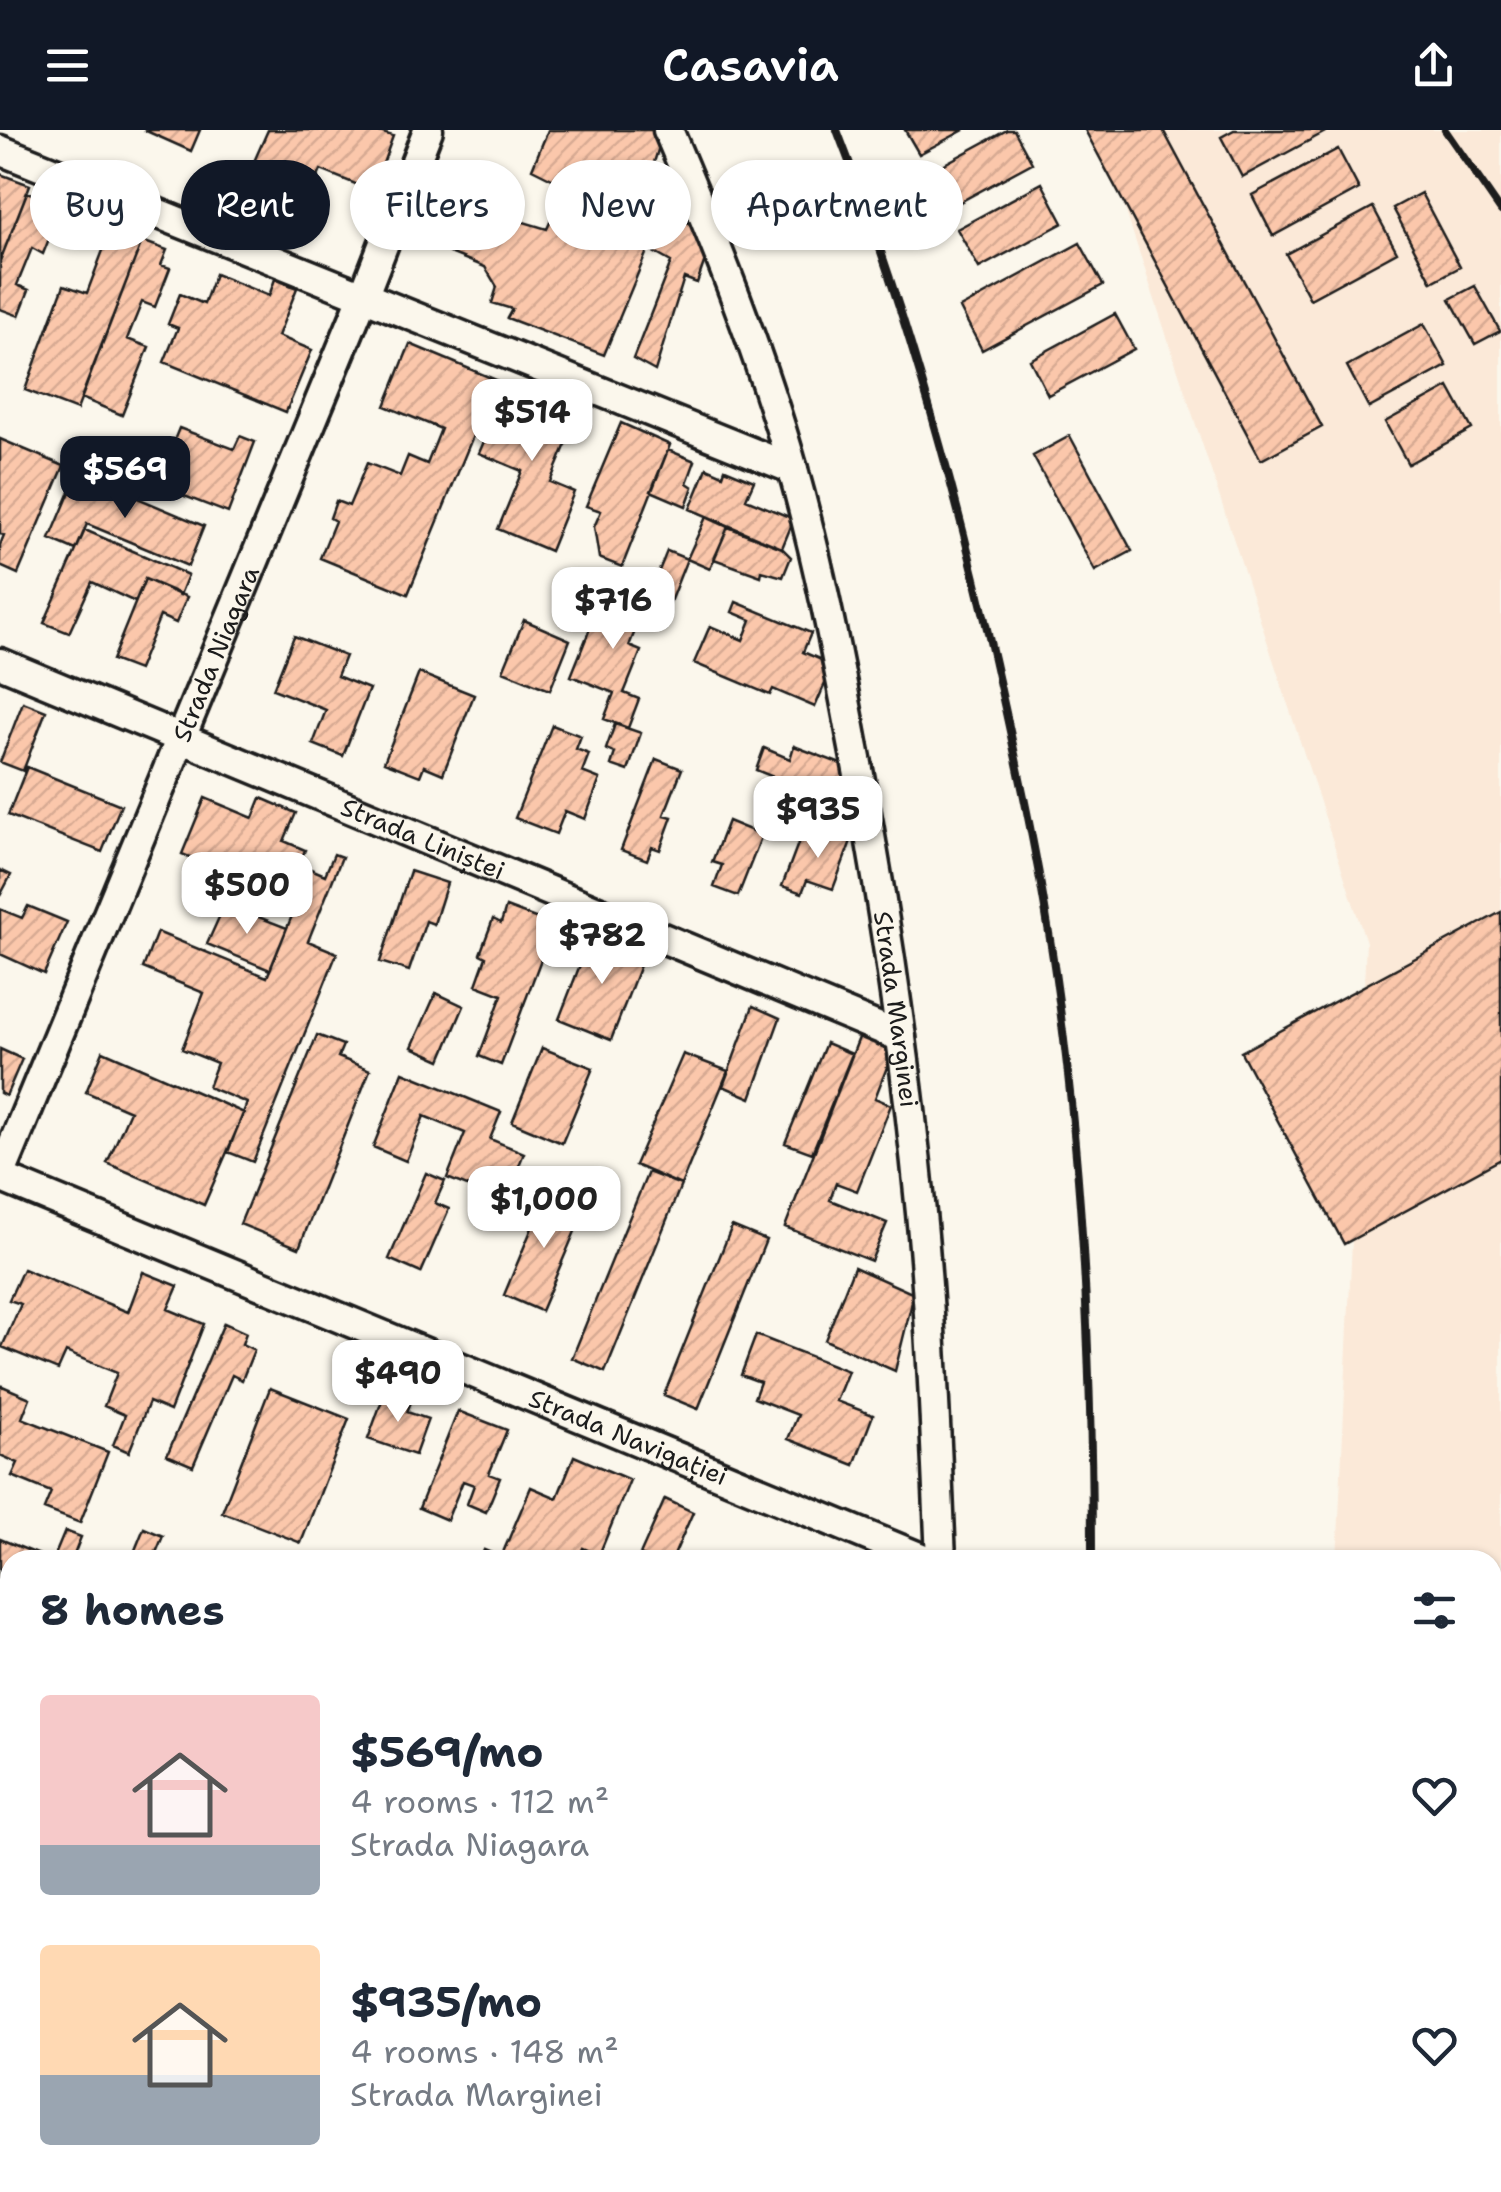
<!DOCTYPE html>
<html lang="en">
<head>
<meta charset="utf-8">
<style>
  body { margin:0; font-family:"Shantell Sans",sans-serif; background:#f6f6f7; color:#1f2937; height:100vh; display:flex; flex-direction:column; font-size:38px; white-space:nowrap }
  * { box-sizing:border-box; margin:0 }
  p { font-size:32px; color:#747a83 }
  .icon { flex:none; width:55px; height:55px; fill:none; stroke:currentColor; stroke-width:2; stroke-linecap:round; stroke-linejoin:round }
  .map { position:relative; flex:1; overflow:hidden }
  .sheet { position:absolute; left:0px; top:1420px; width:1502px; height:642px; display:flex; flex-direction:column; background:#fff; border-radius:30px 30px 0 0; box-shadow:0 2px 8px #0004 }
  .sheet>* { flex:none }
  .guide { position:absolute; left:30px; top:30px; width:1000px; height:90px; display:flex; gap:20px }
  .price { position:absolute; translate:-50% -85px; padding:0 22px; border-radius:20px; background:#fff; color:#222; font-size:32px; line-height:65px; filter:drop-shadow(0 2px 5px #0008) }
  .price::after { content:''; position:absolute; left:50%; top:60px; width:30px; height:22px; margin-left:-15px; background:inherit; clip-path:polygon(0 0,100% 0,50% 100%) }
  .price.current { background:#111827; color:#fff }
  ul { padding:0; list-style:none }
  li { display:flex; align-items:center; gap:30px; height:250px; padding:0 40px }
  li span { display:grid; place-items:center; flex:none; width:280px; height:200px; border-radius:10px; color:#555 }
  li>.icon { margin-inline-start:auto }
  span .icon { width:120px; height:120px; fill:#fffc; stroke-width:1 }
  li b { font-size:42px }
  h2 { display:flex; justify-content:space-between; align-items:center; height:120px; padding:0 40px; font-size:42px }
  .chip { padding:0 35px; border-radius:45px; background:#fff; box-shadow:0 2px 8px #0004; font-size:35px; line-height:90px }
  .chip.current { background:#111827; color:#fff }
  header { display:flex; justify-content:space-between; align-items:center; height:130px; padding:0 40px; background:#111827; color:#fff; font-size:45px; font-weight:600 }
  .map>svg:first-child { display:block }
  .built { fill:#fbe9d8 }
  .building { fill:url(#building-hatch); stroke:#1c1c1c; stroke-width:2.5 }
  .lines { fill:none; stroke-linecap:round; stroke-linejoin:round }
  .lane-casing { stroke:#1c1c1c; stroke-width:21 }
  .street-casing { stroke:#1c1c1c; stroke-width:35 }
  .lane { stroke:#fbf7ec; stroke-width:14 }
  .street { stroke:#fbf7ec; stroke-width:28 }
  .rail { stroke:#1c1c1c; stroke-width:8 }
  .labels { text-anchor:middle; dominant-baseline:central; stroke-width:8; stroke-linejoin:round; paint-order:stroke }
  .street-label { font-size:25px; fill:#1c1c1c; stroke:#fbf7ec }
</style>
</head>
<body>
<header><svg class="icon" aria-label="menu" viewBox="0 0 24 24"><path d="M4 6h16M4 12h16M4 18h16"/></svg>Casavia<svg class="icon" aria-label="share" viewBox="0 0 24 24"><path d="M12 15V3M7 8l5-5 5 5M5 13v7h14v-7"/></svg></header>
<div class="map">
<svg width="1501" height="2062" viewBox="0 0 1501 2062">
  <defs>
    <pattern id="building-hatch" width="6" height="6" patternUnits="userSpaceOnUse" patternTransform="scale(2.5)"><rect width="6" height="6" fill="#fbc7ab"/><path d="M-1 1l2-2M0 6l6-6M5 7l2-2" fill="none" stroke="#d7aa93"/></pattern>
  </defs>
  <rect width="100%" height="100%" fill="#fbf7ec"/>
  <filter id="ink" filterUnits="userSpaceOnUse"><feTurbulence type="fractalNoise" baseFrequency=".01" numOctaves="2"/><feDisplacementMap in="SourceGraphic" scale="20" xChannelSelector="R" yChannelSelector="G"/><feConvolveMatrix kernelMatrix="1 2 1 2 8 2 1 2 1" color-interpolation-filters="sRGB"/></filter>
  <g filter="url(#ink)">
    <path class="built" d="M 1099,0 L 1501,0 L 1501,2062 L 1426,2062 L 1432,2053 L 1492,2052 L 1492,1430 L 1337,1430 L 1366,812 Z"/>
    <path class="building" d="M 144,0 L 200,0 L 191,21 Z
      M 268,0 L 373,0 L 393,6 L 373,61 L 321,40 L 318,47 L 300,39 L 292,53 L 252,36 Z
      M 548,0 L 652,0 L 659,17 L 648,51 L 614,34 L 595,82 L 637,99 L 646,80 L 692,94 L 706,127 L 697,153 L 684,148 L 655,241 L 633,229 L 671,132 L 648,119 L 604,225 L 507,188 L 512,179 L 492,173 L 497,157 L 485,137 L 445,121 L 464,74 L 547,99 L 566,56 L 532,39 Z
      M 905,0 L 964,0 L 919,24 Z
      M 1007,0 L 1014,0 L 1032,33 L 947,79 L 928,43 Z
      M 1085,0 L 1163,0 L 1322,297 L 1261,330 Z
      M 1234,0 L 1326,0 L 1327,1 L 1242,47 L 1221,7 Z
      M 1338,19 L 1359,59 L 1273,106 L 1252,65 Z
      M 0,44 L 30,55 L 0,131 Z
      M 1042,53 L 1063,93 L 979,138 L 957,99 Z
      M 27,62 L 56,73 L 51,83 L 58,86 L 43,124 L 32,118 L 17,155 L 29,160 L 19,186 L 0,179 L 0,131 Z
      M 1421,63 L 1460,137 L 1432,152 L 1393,78 Z
      M 1373,77 L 1397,122 L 1310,169 L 1286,124 Z
      M 114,91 L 145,103 L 77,280 L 25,260 L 64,155 L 87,163 Z
      M 142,111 L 167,120 L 161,135 L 170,138 L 155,177 L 142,172 L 127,209 L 149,217 L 122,285 L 81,268 Z
      M 1080,113 L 1103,155 L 982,220 L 960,178 Z
      M 215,144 L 269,166 L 275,149 L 297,158 L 278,206 L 312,220 L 286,282 L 164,232 L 178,198 L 168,194 L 180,164 L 204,174 Z
      M 1475,156 L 1500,201 L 1475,214 L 1450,169 Z
      M 1115,184 L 1134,219 L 1048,265 L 1030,230 Z
      M 1424,194 L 1447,236 L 1369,278 L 1347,236 Z
      M 410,214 L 496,250 L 408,464 L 320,428 L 335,391 L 330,388 L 336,371 L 349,376 L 367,333 L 400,346 L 408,326 L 427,334 L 441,299 L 385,276 Z
      M 508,256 L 578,286 L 550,352 L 574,362 L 550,421 L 498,399 L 522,341 L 479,323 Z
      M 1449,257 L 1472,299 L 1408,334 L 1385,292 Z
      M 621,293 L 670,315 L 622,437 L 599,428 L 594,397 L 601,381 L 586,376 Z
      M 179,298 L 234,319 L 240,306 L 255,312 L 228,383 L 156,355 Z
      M 1070,306 L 1132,421 L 1095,441 L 1033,326 Z
      M 0,309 L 64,336 L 18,444 L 0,436 L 0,415 L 4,405 L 0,404 Z
      M 668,320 L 695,331 L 687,353 L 693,357 L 686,376 L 651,361 Z
      M 707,338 L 723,345 L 725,339 L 754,351 L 746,369 L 794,389 L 782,418 L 690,379 Z
      M 78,343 L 204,396 L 188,436 L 87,394 L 76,420 L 50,409 Z
      M 706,387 L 728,397 L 710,439 L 687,429 Z
      M 728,397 L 782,418 L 791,427 L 783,447 L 762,441 L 761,446 L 714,429 Z
      M 85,400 L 188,445 L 180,465 L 145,449 L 135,472 L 92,452 L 69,503 L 44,493 Z
      M 667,421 L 687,429 L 668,477 L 648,468 Z
      M 145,449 L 187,467 L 176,493 L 160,486 L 138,540 L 112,530 Z
      M 612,454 L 648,468 L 629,516 L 641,521 L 624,563 L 639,569 L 628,598 L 604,589 L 614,563 L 571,546 L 591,496 L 596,498 Z
      M 736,472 L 811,503 L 803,522 L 833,535 L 815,577 L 773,559 L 770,565 L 694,533 L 710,496 L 743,510 L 751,490 L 732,482 Z
      M 524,490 L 570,510 L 550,560 L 503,541 Z
      M 294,506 L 345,526 L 337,546 L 369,559 L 343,626 L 313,614 L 326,580 L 273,559 Z
      M 419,543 L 474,565 L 443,644 L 424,636 L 420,646 L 384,632 Z
      M 23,572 L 46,581 L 23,641 L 0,632 Z
      M 615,594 L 641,603 L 628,641 L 611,635 L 615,623 L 606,619 Z
      M 552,595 L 581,606 L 576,619 L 589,624 L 582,642 L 600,649 L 585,689 L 565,681 L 556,704 L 515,688 Z
      M 794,616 L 841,634 L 850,653 L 835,696 L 783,680 L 793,655 L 756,640 L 764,618 L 790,629 Z
      M 656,629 L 682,639 L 664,685 L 672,687 L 660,720 L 652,717 L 647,730 L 621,720 Z
      M 27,637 L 121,675 L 102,722 L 8,685 Z
      M 205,668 L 253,688 L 261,668 L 296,683 L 284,711 L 305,720 L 299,734 L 325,745 L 334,724 L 342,727 L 308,811 L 337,823 L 253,1032 L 228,1022 L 247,973 L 208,957 L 217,933 L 182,919 L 204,863 L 143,838 L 157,802 L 267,847 L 298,771 L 182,724 Z
      M 728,691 L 762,705 L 738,766 L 714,757 L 722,735 L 712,732 Z
      M 835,696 L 854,703 L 833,759 L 807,750 L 802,763 L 782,756 L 802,703 L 828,714 Z
      M 0,740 L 11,745 L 0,766 Z
      M 410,741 L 447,753 L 434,794 L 426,791 L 409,841 L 380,832 Z
      M 225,774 L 287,798 L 270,840 L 207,814 Z
      M 28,776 L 67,792 L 44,844 L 0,824 L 0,779 L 22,788 Z
      M 506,777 L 554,795 L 501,935 L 479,926 L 502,865 L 476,855 L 486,827 L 480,824 L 493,789 L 501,793 Z
      M 1501,782 L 1501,1029 L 1344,1114 L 1241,922 Z
      M 592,804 L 644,825 L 611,910 L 559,889 Z
      M 436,863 L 464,876 L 441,930 L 412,917 Z
      M 753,876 L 780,888 L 751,968 L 723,956 Z
      M 862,900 L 896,914 L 875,968 L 891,975 L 857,1061 L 836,1053 L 830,1070 L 887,1093 L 871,1131 L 785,1097 Z
      M 317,905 L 343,915 L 338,927 L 370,940 L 299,1118 L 240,1094 Z
      M 826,913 L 852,924 L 812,1023 L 785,1013 Z
      M 542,918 L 593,938 L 562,1013 L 512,992 Z
      M 0,919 L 22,929 L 6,966 L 0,963 Z
      M 103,921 L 244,983 L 204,1075 L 107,1033 L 130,981 L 86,962 Z
      M 683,924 L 728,941 L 681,1055 L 635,1035 Z
      M 403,942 L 501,982 L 490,1009 L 524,1023 L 505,1071 L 447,1048 L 465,1003 L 424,986 L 406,1031 L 373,1017 Z
      M 648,1042 L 681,1055 L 605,1242 L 572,1228 Z
      M 426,1043 L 445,1051 L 435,1073 L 449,1079 L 421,1143 L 389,1129 Z
      M 547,1062 L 585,1078 L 541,1181 L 504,1165 Z
      M 732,1096 L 766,1110 L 698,1279 L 664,1265 Z
      M 854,1137 L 914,1164 L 895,1241 L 825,1210 Z
      M 23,1139 L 128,1182 L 143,1142 L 178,1156 L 168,1179 L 204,1194 L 170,1281 L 149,1272 L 129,1322 L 113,1315 L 125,1285 L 104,1276 L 117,1243 L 66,1222 L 58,1240 L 2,1217 L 21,1174 L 9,1170 Z
      M 224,1193 L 246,1203 L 242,1214 L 254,1220 L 242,1250 L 232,1245 L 193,1336 L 167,1325 Z
      M 756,1205 L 848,1241 L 836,1271 L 873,1285 L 854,1335 L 788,1309 L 798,1285 L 754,1268 L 760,1252 L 741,1245 Z
      M 0,1255 L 30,1268 L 22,1288 L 108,1322 L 80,1393 L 44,1379 L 51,1362 L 12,1346 L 18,1333 L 0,1325 Z
      M 270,1258 L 349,1289 L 301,1413 L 222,1382 Z
      M 385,1262 L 411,1272 L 407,1282 L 428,1289 L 415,1325 L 368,1309 Z
      M 458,1281 L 507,1300 L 489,1344 L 500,1348 L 486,1382 L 467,1374 L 474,1355 L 463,1351 L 447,1390 L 419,1378 Z
      M 574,1326 L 630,1350 L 599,1425 L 583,1418 L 578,1430 L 480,1430 L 484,1420 L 501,1427 L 531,1357 L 557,1368 Z
      M 665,1369 L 693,1382 L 672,1430 L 652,1430 L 640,1425 Z
      M 144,1398 L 163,1406 L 153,1430 L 131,1430 Z
      M 65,1401 L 81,1407 L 72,1430 L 53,1430 Z
      M 0,1409 L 52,1430 L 10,1430 L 10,1466 L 0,1462 Z
      M 1492,1471 L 1501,1476 L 1501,1503 L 1492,1517 Z
      M 10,1648 L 10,1752 L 0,1748 L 0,1654 L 7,1656 Z
      M 10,1849 L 10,1879 L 0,1875 Z
      M 221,2052 L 271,2052 L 267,2062 L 217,2062 Z
      M 271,2052 L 328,2052 L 324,2062 L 267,2062 Z
      M 393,2052 L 438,2052 L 434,2062 L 389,2062 Z
      M 796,2052 L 832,2052 L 829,2062 L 811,2062 L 795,2056 Z"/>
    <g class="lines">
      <defs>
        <path id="lane" d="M 1492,1845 L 1501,1828
          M 1321,2062 L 1326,2052"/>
        <g id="street">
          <path id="s1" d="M 668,0 C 715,111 760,223 793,340 C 818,429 836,521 853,613 C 883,768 906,926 921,1083 C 932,1199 936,1314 941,1430"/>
          <path d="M 0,20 L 793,339"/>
          <path id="s2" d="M 0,533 L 901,907"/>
          <path id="s3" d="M 0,1046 L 363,167 L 428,0"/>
          <path id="s4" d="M 0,1047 L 926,1430"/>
          <path d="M 0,1562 L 10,1566"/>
          <path d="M 879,2062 L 881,2052"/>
        </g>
      </defs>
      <use href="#lane" class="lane-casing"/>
      <use href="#street" class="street-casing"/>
      <use href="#lane" class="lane"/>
      <use href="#street" class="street"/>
      <path class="rail" d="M 837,0 C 904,173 953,349 994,529 C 1019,640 1043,751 1058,864 C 1084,1051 1092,1241 1092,1430
        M 1445,0 L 1501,81
        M 1492,2016 L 1501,2003
        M 1046,2062 L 1047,2052
        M 1464,2062 L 1470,2052"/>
    </g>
  </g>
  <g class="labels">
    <g class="street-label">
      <text stroke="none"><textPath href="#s3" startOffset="565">Strada Niagara</textPath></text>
      <text stroke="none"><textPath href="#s2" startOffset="458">Strada Liniștei</textPath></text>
      <text stroke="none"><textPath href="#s1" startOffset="912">Strada Marginei</textPath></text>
      <text stroke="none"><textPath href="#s4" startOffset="680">Strada Navigației</textPath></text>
    </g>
  </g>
</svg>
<b class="price" style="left:532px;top:334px">$514</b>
<b class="price current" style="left:125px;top:391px">$569</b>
<b class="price" style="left:613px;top:522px">$716</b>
<b class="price" style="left:818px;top:731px">$935</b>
<b class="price" style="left:247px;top:807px">$500</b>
<b class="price" style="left:602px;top:857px">$782</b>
<b class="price" style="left:544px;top:1121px">$1,000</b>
<b class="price" style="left:398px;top:1295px">$490</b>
<div class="guide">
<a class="chip">Buy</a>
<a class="chip current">Rent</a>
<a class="chip">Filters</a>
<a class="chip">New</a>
<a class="chip">Apartment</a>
</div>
<section class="sheet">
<h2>8 homes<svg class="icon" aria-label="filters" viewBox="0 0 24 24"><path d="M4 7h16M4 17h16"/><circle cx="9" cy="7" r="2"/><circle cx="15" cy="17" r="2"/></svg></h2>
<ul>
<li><span style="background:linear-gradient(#f6c9c9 75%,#9aa5b1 0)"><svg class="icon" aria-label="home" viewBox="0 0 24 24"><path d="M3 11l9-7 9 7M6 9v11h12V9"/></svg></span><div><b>$569/mo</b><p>4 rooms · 112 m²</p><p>Strada Niagara</p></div><svg class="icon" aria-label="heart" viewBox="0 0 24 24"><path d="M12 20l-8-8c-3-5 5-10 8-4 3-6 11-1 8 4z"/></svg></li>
<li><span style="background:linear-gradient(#ffd9b3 65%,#9aa5b1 0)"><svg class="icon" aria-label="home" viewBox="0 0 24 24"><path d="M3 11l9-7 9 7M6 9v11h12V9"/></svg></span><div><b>$935/mo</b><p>4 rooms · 148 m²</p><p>Strada Marginei</p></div><svg class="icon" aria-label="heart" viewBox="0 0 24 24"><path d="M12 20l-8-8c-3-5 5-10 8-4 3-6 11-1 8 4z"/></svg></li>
</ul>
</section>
</div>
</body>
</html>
